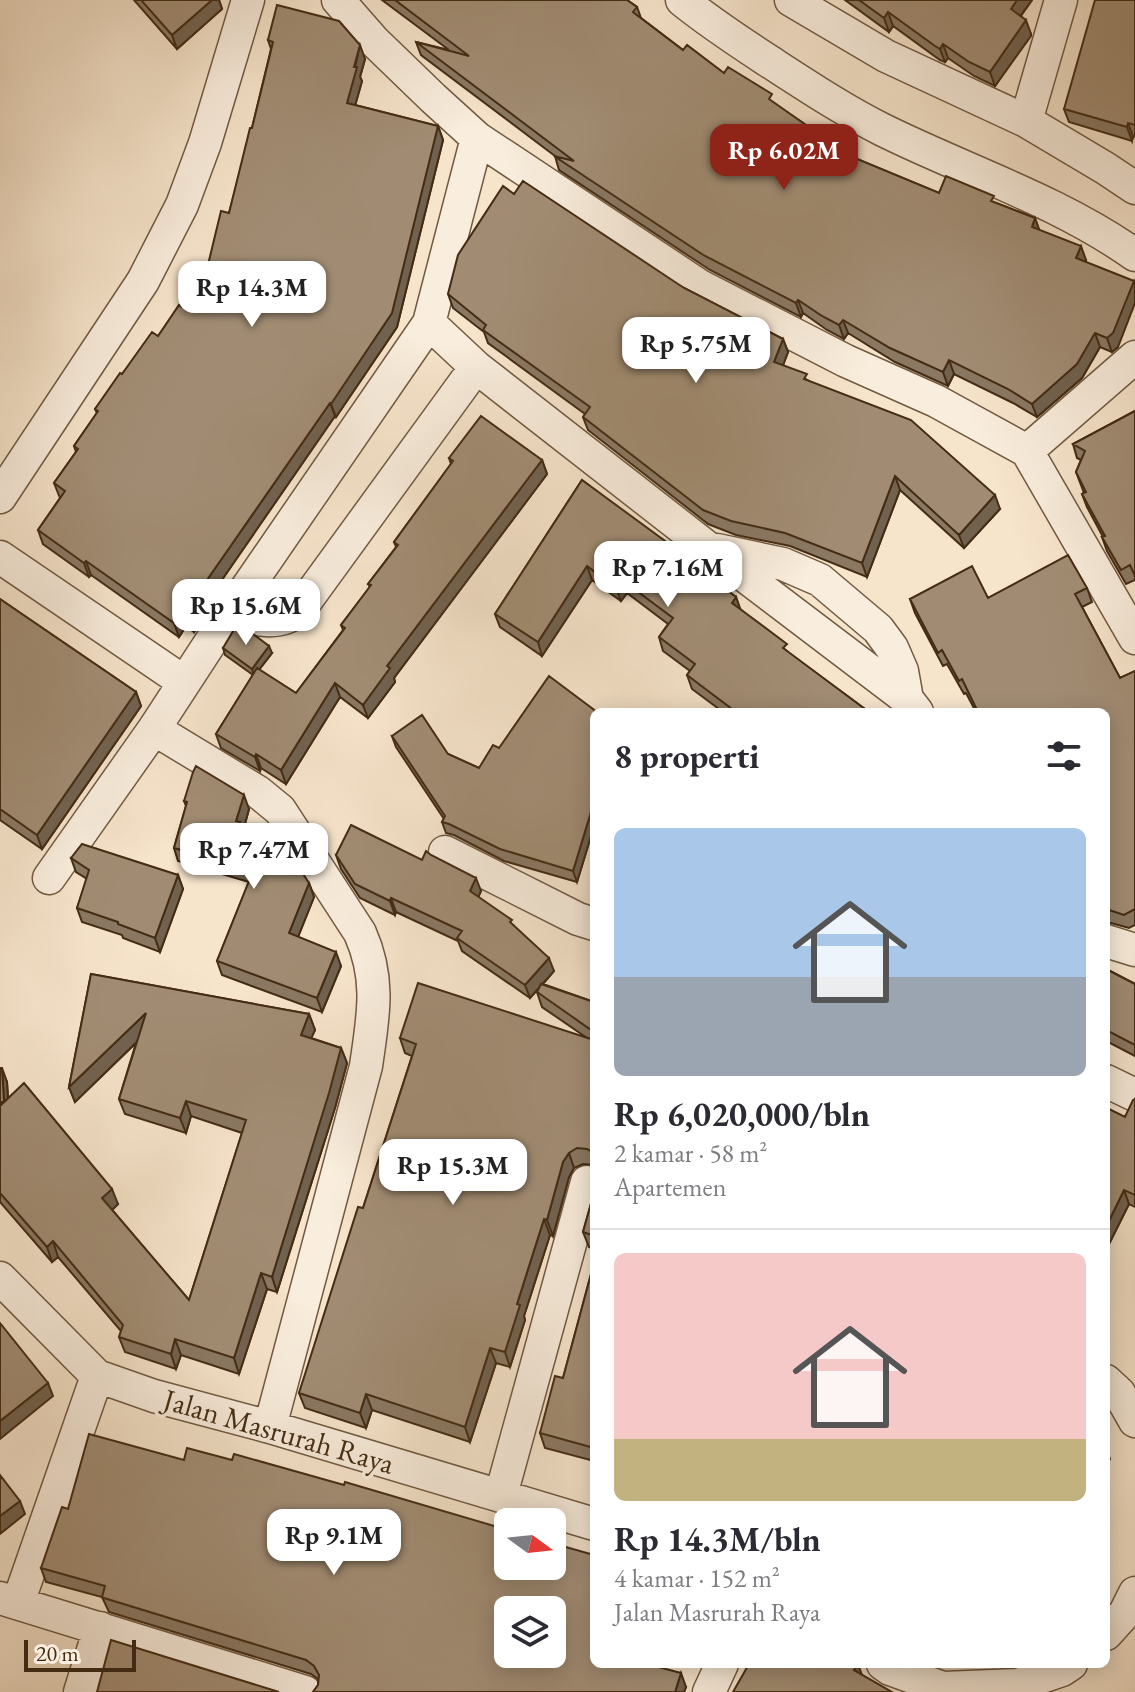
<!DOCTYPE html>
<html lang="id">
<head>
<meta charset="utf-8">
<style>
  body { margin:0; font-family:"EB Garamond",serif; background:#f2f2f3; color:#2b2b33; height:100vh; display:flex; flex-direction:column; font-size:30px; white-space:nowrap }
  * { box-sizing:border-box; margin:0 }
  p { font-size:26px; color:#7c7c81 }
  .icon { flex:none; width:44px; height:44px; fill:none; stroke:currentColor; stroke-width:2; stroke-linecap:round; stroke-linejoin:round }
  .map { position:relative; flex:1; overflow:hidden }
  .sheet { position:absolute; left:590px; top:708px; width:520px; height:960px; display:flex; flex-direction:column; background:#fff; border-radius:12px; box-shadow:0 4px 20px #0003 }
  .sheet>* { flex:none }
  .needle { width:52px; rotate:105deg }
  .buttons { position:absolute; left:494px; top:1508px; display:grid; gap:16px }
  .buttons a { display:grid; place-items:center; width:72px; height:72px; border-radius:12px; background:#fff; box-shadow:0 4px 20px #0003; font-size:40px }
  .scale { position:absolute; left:24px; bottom:20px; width:112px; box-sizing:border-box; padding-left:8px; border:4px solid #442c14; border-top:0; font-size:22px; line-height:28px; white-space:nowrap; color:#442c14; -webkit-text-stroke:6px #f9eddd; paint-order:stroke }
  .price { position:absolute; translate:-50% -68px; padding:0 18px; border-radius:16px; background:#fff; color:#222; font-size:26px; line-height:52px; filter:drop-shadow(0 2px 4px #0008) }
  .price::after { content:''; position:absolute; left:50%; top:48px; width:24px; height:18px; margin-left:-12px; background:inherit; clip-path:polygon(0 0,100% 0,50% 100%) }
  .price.on { background:#8f2418; color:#fff }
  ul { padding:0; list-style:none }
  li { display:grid; align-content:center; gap:16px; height:424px; padding:0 24px }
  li+li { border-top:2px solid #e1e1e2 }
  li span { display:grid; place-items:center; height:248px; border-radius:12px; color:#555 }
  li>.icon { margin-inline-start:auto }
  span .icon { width:144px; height:144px; fill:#fffc; stroke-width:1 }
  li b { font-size:34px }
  h2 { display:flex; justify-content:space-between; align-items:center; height:96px; padding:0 24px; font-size:34px }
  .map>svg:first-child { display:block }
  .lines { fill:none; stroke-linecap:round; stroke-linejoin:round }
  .minor-casing { stroke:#705a42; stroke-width:35 }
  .minor { stroke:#f9eddd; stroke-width:32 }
  .wall { fill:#8a7863; stroke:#442c14; stroke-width:2 }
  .shaded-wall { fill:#716250; stroke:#442c14; stroke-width:2 }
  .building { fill:#a18c73; stroke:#442c14; stroke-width:2; fill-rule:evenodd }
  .labels { text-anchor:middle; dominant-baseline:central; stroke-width:7; stroke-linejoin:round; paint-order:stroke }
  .street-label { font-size:30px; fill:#442c14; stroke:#f9eddd }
</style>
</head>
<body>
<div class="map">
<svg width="1135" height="1692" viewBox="0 0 1135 1692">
  <rect width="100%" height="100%" fill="#f6e4cb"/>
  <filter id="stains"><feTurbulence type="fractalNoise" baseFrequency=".0025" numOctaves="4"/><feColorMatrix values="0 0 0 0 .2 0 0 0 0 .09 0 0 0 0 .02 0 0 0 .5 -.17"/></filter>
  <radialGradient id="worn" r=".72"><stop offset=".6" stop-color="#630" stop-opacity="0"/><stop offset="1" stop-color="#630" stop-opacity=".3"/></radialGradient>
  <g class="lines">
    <defs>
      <path id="minor" d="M 338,0 L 374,41 L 433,98 L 477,138 L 700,286 L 846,361 L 936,401 L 1027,451 L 1135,638
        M 682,0 C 709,22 738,41 767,60 C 804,84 843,110 883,130 C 966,171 1059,201 1135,255
        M 791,0 L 886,56 L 1026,121 L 1105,168 L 1135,188
        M 1026,121 L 1061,0
        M 429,323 L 476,367 L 708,548 L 907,699 L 917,712
        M 1027,451 L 1135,357
        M 0,497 L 143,281 L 182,205 L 205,143 L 248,0
        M 717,550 L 783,564 L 820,580 L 878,629 L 892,648 L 902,671 L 907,699
        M 0,557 L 184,682
        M 229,614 C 253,619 280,627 300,609 L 476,367
        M 154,729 L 258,792 L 280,810 L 360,933 C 381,980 373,1017 366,1066 L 270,1427
        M 445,852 L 578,919 L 594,924
        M 49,878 L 154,729 L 229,614 L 429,323 L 477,138
        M 1106,941 L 1135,950
        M 1106,1081 L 1135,1095
        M 0,1278 L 97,1376 L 154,1396 L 270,1427 L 594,1524
        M 1106,1381 L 1119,1393 L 1135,1421
        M 501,1495 L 587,1182
        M 0,1598 L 305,1692
        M 18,1603 L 97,1376
        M 1106,1634 L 1125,1613 L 1135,1593
        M 883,1664 L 890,1669 L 943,1688 L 1018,1685 L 1062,1670 L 1071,1664
        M 80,1692 L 100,1628
        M 709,1692 L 722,1664"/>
    </defs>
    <use href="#minor" class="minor-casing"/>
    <use href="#minor" class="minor"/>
  </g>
  <path class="wall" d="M 134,0 L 219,0 L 222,9 L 177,49 Z
    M 382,0 L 627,0 L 637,7 L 641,18 L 683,50 L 775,104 L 819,134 L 848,146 L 852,157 L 939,193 L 996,203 L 1035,218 L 1039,230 L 1086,260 L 1085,262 L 1118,347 L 1112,352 L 1100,347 L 1082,378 L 1037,417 L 1013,403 L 954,374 L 948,386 L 895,362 L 848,333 L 844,339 L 827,330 L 803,313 L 801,317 L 710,270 L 559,170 L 555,156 L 421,55 L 416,42 L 449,50 Z
    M 845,0 L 1032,0 L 1021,16 L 1031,34 L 995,86 L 974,76 L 948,58 L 945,62 L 940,60 L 893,26 L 889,32 Z
    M 1135,0 L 1135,137 L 1133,136 L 1132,141 L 1069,122 L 1064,109 Z
    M 268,40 L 365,59 L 360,77 L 362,81 L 355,105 L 438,126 L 443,140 L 397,327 L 336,417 L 335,416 L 208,600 L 210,608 L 194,632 L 186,626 L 179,637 L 91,575 L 89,577 L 43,544 L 38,530 L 60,498 L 54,483 L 76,452 L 74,446 L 97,413 L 95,409 L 122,374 L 158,336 L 182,307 L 206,273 L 229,213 L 252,128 L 271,49 Z
    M 514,194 L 684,288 L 783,339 L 788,352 L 783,365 L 809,381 L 1000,509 L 964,548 L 900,490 L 867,577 L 790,546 L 736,535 L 708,524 L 588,430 L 583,417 L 585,414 L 488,343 L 484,332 L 453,308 L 448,294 Z
    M 1135,411 L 1135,580 L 1126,584 L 1107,551 L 1102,537 L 1103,537 L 1087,507 L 1082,494 L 1084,493 L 1076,472 L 1081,460 L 1077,458 L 1073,444 Z
    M 449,458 L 542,460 L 547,474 L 394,678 L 395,682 L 368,718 L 340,697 L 286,784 L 261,768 L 260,771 L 221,748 L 216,734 L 253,675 L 225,655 L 223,648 L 272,653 L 259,670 L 296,693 L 343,630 L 341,625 L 370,587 L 368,584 L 396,547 L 394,542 L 451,464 Z
    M 582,480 L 736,597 L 740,609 L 790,654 L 869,712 L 723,712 L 692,689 L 687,675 L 690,671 L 663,651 L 659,637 L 668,624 L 627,593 L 621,601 L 592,580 L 542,656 L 500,627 L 495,614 Z
    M 1087,588 L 1092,602 L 1082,607 L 1120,678 L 1135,671 L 1135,925 L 1129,928 L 1111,923 L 1106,923 L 1106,712 L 976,712 L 966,693 L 964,694 L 947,664 L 943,666 L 915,613 L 910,599 L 988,598 Z
    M 0,599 L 136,692 L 141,706 L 42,849 L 0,820 Z
    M 594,712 L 594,826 L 577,882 L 504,861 L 454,835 L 446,833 L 442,822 L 444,819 L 396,747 L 392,736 L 448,754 L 479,768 L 499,748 Z
    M 184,801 L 249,809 L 243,831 L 245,836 L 244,839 L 309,883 L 314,897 L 298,937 L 341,966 L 322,1012 L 222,975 L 217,961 L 249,882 L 178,861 L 174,848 L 186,806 Z
    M 336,855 L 481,891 L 478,897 L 514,926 L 554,971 L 543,984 L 594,1002 L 594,1165 L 583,1164 L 574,1168 L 569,1177 L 553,1236 L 550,1235 L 524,1316 L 525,1320 L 510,1367 L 496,1363 L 470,1442 L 372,1410 L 366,1428 L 305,1408 L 299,1393 L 363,1208 L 412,1056 L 405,1053 L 400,1038 L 587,1038 L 542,1007 L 537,992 L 539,988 L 530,998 L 462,951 L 458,941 L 396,912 L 395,915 L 360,898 L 341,869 Z
    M 71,858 L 178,875 L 183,889 L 160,952 L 123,938 L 122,935 L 82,922 L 77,908 L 87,879 L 76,872 Z
    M 1106,969 L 1135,984 L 1135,1056 L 1106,1041 Z
    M 91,974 L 309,1014 L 315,1030 L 311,1038 L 341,1048 L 347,1063 L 335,1108 L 277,1292 L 267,1289 L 239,1374 L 181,1355 L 176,1369 L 125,1352 L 119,1337 L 121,1331 L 58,1257 L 52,1262 L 0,1202 L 0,1068 L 7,1082 L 8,1098 L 118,1204 L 112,1210 L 189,1300 L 242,1133 L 191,1116 L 186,1133 L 125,1114 L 119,1099 L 136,1043 L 75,1102 L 69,1087 Z
    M 1135,1099 L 1135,1207 L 1129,1204 L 1106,1250 L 1125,1117 Z
    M 594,1193 L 594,1249 L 589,1247 L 583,1232 Z
    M 594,1263 L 594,1461 L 545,1448 L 540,1433 L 563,1378 Z
    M 41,1568 L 594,1664 L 686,1687 L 684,1692 L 313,1692 L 318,1685 L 318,1679 L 311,1674 L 109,1612 L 102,1597 L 46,1582 Z"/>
  <path class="shaded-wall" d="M 212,0 L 219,0 L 222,9 L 177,49 L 172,35 Z
    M 1017,0 L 1032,0 L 1016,22 L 1011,9 Z
    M 888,12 L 893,26 L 889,32 L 884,18 Z
    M 1026,20 L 1031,34 L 1031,36 L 995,86 L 990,72 Z
    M 943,44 L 948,58 L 945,62 L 940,49 Z
    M 360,45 L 365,59 L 360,77 L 362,81 L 352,117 L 347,103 Z
    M 1128,123 L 1133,136 L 1132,141 L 1127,127 Z
    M 438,126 L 443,140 L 397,327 L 336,417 L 331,404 Z
    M 848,146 L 853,159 L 845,154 Z
    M 1035,218 L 1040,232 L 1032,227 Z
    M 1081,246 L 1086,260 L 1081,272 L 1076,258 Z
    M 1134,281 L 1135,285 L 1135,303 L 1118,347 L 1112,352 L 1107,338 Z
    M 798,300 L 803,313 L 801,317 L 796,303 Z
    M 843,320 L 848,333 L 844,339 L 839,325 Z
    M 1095,333 L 1100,347 L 1082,378 L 1037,417 L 1032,404 Z
    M 783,339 L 788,352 L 779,376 L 774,362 Z
    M 949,360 L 954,374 L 948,386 L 943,372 Z
    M 330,403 L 335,416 L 208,600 L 210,608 L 194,632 L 189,618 L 200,590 Z
    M 542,460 L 547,474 L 394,678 L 395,682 L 368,718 L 363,705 L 387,666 Z
    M 895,476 L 900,490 L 867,577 L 862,563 Z
    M 995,495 L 1000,509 L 964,548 L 959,535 Z
    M 86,561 L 91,575 L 89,577 L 84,563 Z
    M 587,566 L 592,580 L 542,656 L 538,642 Z
    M 622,580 L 627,593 L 621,601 L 616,588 Z
    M 736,597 L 741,611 L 732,603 Z
    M 181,612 L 186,626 L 179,637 L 174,623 Z
    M 269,646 L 272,653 L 254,676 L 252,669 Z
    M 335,683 L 340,697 L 286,784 L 281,770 Z
    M 136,692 L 141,706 L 42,849 L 37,835 Z
    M 256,754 L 261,768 L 260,771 L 255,757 Z
    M 244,795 L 249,809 L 243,831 L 245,836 L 241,849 L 236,835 L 236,821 Z
    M 594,802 L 594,826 L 577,882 L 573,871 Z
    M 178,875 L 183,889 L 160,952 L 155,938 Z
    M 476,878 L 481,891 L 475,905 L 470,891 Z
    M 309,883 L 314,897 L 294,947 L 289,933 Z
    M 391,898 L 396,912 L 395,915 L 390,901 Z
    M 336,952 L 341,966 L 322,1012 L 317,998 Z
    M 549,958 L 554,971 L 530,998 L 525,985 Z
    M 146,1013 L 151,1028 L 75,1102 L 69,1087 Z
    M 309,1014 L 315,1030 L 306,1050 L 301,1035 Z
    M 341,1048 L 347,1063 L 335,1108 L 277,1292 L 272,1277 Z
    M 2,1068 L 7,1082 L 9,1116 L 4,1102 Z
    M 186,1101 L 191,1116 L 186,1133 L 180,1118 Z
    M 569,1153 L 574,1168 L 569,1177 L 553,1236 L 547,1220 L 563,1162 Z
    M 112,1189 L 118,1204 L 108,1214 L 102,1198 Z
    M 1124,1190 L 1129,1204 L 1106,1250 L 1106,1227 Z
    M 544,1219 L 550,1235 L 524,1316 L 525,1320 L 510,1367 L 505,1352 L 517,1304 Z
    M 53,1241 L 58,1257 L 52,1262 L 47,1247 Z
    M 261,1273 L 267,1289 L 239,1374 L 234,1358 Z
    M 175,1339 L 181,1355 L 176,1369 L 171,1354 Z
    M 490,1348 L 496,1363 L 470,1442 L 465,1427 Z
    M 48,1383 L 53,1396 L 0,1439 L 0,1421 Z
    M 366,1394 L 372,1410 L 366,1428 L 360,1413 Z
    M 1106,1447 L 1110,1459 L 1106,1465 Z
    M 20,1501 L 25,1514 L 0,1534 L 0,1516 Z
    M 858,1664 L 863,1678 L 854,1670 Z
    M 681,1673 L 686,1687 L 684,1692 L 675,1692 Z"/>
  <path class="building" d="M 141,0 L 212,0 L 172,35 Z
    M 395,0 L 627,0 L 637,7 L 633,12 L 683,50 L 687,45 L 724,73 L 728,67 L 772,94 L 769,99 L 819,134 L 848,146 L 845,154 L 939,193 L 946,176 L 994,196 L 991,201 L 1035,218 L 1032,227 L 1081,246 L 1076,258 L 1134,281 L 1113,333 L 1107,338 L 1095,333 L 1077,364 L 1032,404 L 1008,389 L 949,360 L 943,372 L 890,348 L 843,320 L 839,325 L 822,316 L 798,300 L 796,303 L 705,256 L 554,156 L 574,161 L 416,42 L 469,56 Z
    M 859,0 L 1017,0 L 1011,9 L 1026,20 L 990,72 L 969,62 L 943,44 L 940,49 L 935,46 L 888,12 L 884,18 Z
    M 1095,0 L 1135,0 L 1135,125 L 1128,123 L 1127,127 L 1064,109 Z
    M 277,5 L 339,21 L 360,45 L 354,67 L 357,67 L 347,103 L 438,126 L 392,313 L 331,404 L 330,403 L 200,590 L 205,594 L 189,618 L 181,612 L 174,623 L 86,561 L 84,563 L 38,530 L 65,491 L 54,483 L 78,449 L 74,446 L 98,411 L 95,409 L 120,373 L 122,374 L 152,332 L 158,336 L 179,305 L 182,307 L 206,273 L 221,211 L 229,213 L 250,128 L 252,128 L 273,42 L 268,40 Z
    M 523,181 L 684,288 L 783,339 L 774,362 L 807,374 L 804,379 L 911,420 L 995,495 L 959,535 L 895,476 L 862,563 L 785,533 L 731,521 L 703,510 L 583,417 L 590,407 L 483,330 L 486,325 L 448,294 L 458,255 L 503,186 L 514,194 Z
    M 1135,411 L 1135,576 L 1130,565 L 1121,570 L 1102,537 L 1105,536 L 1082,494 L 1086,492 L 1076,472 L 1085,451 L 1073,444 Z
    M 481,416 L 542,460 L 387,666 L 390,668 L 363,705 L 335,683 L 281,770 L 256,754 L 255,757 L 216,734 L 257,668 L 296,693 L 345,628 L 341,625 L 371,585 L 368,584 L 398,545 L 394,542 L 453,461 L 449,458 Z
    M 582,480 L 702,568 L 700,570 L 736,597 L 732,603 L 787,644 L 783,648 L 869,712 L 736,712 L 687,675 L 695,664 L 659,637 L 673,618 L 622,580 L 616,588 L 587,566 L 538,642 L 495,614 Z
    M 1068,555 L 1087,588 L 1075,594 L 1120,678 L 1135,671 L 1135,909 L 1124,915 L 1106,909 L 1106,712 L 978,712 L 962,679 L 959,681 L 942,650 L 938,653 L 910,599 L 972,566 L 988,598 Z
    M 0,599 L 136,692 L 37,835 L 0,809 Z
    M 235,628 L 249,631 L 269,646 L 252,669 L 223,648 Z
    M 549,676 L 597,712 L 594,712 L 594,802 L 573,871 L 500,849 L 449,824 L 442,822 L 445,816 L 392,736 L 422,715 L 448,754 L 479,768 L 493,745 L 499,748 Z
    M 196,766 L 244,795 L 236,821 L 240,822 L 236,835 L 293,858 L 309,883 L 289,933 L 336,952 L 317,998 L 217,961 L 253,871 L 174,848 L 187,802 L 184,801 L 193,772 Z
    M 351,825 L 422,860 L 426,851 L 431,855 L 476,878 L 470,891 L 512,920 L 510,922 L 549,958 L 525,985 L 457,938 L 462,931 L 391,898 L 390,901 L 355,884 L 336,855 Z
    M 82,844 L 178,875 L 155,938 L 118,924 L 118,922 L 77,908 L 89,870 L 71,858 Z
    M 1106,969 L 1135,984 L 1135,1045 L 1106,1030 Z
    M 91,974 L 309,1014 L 301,1035 L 341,1048 L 329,1093 L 272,1277 L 261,1273 L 234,1358 L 175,1339 L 171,1354 L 119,1337 L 123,1325 L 53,1241 L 47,1247 L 0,1193 L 0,1106 L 24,1083 L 112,1189 L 102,1198 L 189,1300 L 246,1120 L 186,1101 L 180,1118 L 119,1099 L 146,1013 L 69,1087 Z
    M 418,983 L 594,1040 L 594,1138 L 592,1145 L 594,1146 L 594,1153 L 587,1149 L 577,1148 L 569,1153 L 563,1162 L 547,1220 L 544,1219 L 517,1304 L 520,1305 L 505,1352 L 490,1348 L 465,1427 L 366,1394 L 360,1413 L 299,1393 L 358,1207 L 363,1208 L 416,1044 L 400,1038 Z
    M 541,984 L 594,1002 L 594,1032 L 537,992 Z
    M 0,1068 L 2,1068 L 4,1102 L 0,1102 Z
    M 1135,1099 L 1135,1195 L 1124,1190 L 1106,1227 L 1106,1111 L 1107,1108 L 1125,1117 L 1133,1100 Z
    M 594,1193 L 594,1236 L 583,1232 Z
    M 594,1263 L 594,1448 L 540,1433 L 555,1376 L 563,1378 Z
    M 0,1323 L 48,1383 L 0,1421 Z
    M 89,1434 L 184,1460 L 187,1448 L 232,1460 L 234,1454 L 344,1485 L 345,1482 L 501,1528 L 502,1525 L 508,1527 L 508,1566 L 552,1566 L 552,1543 L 594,1555 L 594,1664 L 647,1664 L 681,1673 L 675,1692 L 313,1692 L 318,1685 L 319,1675 L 314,1666 L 306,1660 L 104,1598 L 102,1597 L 105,1586 L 41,1568 L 62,1507 L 68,1509 ZM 508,1610 L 552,1610 L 552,1654 L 508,1654 Z
    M 0,1475 L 20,1501 L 0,1516 Z
    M 111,1640 L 279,1692 L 97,1692 Z
    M 749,1664 L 857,1664 L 854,1670 L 892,1692 L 733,1692 Z"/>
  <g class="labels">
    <g class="street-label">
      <text transform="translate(279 1431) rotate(16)">Jalan Masrurah Raya</text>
    </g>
  </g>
  <rect width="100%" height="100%" filter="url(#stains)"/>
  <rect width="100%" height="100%" fill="url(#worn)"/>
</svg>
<div class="buttons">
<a><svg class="needle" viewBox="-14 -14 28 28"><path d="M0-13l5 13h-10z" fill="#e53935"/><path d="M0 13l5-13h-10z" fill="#7c7c81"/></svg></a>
<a><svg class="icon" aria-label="layers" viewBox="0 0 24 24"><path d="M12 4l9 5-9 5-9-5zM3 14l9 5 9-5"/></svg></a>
</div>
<div class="scale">20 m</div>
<b class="price on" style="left:784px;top:192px">Rp 6.02M</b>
<b class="price" style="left:252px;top:329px">Rp 14.3M</b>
<b class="price" style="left:696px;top:385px">Rp 5.75M</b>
<b class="price" style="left:668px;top:609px">Rp 7.16M</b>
<b class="price" style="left:246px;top:647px">Rp 15.6M</b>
<b class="price" style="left:254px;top:891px">Rp 7.47M</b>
<b class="price" style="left:453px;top:1207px">Rp 15.3M</b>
<b class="price" style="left:334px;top:1577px">Rp 9.1M</b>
<section class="sheet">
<h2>8 properti<svg class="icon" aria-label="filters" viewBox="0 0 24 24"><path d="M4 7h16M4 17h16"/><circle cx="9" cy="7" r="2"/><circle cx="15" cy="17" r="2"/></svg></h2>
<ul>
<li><span style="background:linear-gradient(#a9c7e8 60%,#9aa5b1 0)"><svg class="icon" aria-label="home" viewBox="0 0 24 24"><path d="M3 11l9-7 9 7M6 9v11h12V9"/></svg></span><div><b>Rp 6,020,000/bln</b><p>2 kamar · 58 m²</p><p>Apartemen</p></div></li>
<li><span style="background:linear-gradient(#f6c9c9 75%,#c2b280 0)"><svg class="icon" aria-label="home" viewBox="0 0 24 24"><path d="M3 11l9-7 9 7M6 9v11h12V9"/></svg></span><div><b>Rp 14.3M/bln</b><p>4 kamar · 152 m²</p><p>Jalan Masrurah Raya</p></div></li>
</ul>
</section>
</div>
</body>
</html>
